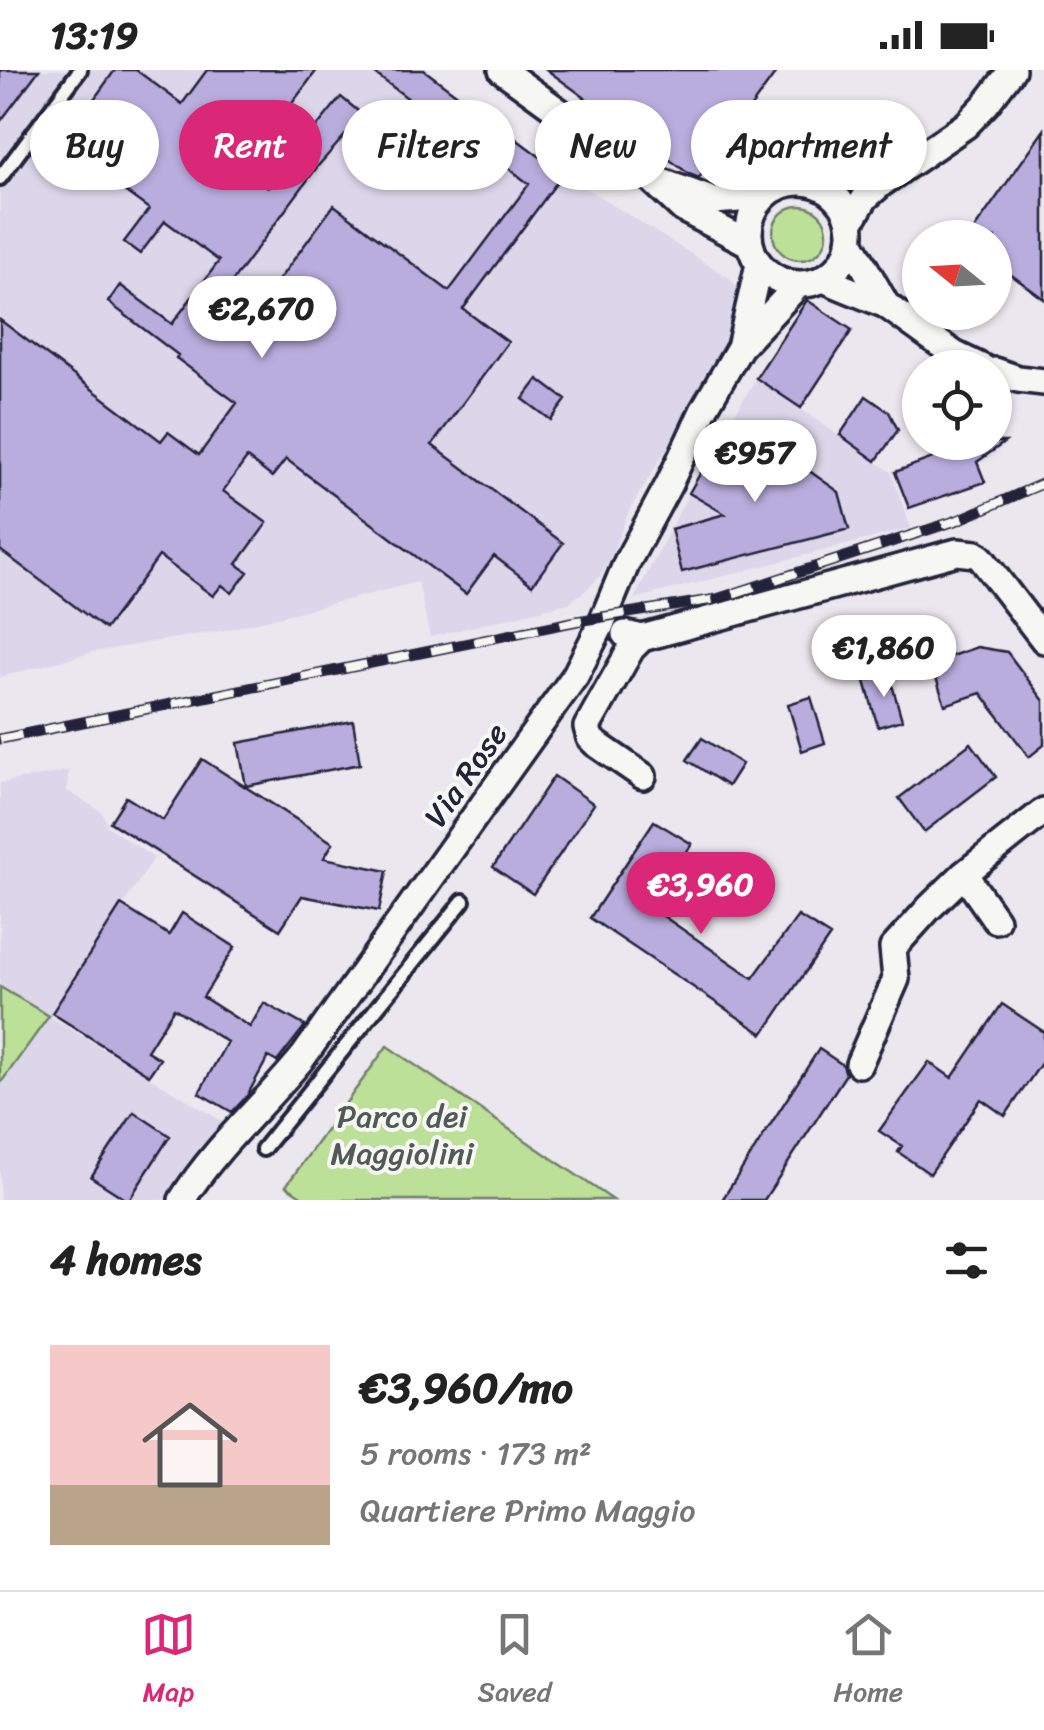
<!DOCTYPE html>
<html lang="en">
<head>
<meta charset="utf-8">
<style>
  body { margin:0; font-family:Sriracha,sans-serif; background:#f2f2f2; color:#222; height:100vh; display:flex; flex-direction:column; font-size:38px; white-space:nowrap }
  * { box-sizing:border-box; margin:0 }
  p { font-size:32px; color:#767676 }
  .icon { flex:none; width:55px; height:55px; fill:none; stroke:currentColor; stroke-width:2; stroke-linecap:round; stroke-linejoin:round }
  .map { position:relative; height:1130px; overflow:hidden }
  .panel { display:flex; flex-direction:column; background:#fff; flex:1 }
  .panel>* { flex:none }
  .hud { position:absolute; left:30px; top:30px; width:985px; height:90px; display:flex; gap:20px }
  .needle { width:65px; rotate:288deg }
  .controls { position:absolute; left:902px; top:150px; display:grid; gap:20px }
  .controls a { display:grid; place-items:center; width:110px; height:110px; border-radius:50%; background:#fff; box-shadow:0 2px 8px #0004; font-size:50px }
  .price { position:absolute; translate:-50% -85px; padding:0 22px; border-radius:35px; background:#fff; color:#222; font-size:32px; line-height:65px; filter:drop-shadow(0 2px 5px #0008) }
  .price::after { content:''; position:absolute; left:50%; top:60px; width:30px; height:22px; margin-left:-15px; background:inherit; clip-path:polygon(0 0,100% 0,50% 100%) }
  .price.selected { background:#db2777; color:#fff }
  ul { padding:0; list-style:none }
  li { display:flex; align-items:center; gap:30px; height:250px; padding:0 50px }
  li+li { border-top:2px solid #e0e0e0 }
  li span { display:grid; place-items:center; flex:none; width:280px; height:200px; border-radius:0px; color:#555 }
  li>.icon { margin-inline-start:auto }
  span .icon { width:120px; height:120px; fill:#fffc; stroke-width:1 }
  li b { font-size:42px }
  h2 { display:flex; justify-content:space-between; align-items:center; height:120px; padding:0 50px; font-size:42px }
  .tag { padding:0 35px; border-radius:45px; background:#fff; box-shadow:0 2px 8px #0004; font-size:35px; line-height:90px }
  .tag.selected { background:#db2777; color:#fff }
  .status { display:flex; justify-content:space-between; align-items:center; height:70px; padding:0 50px; background:#fff; direction:ltr }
  .status svg { height:28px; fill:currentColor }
  .menu { display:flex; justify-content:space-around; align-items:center; height:140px; border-top:2px solid #e0e0e0; background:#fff; font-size:28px; color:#767676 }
  .menu a { display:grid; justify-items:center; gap:5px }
  .menu .selected { color:#db2777 }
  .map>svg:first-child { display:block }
  .built { fill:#dbd6e9 }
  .green { fill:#bde099; stroke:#70816a; stroke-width:2.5 }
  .building { fill:#b9adde; stroke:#22223b; stroke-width:2.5 }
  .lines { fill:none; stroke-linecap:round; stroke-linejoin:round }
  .lane-casing { stroke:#22223b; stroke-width:20 }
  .street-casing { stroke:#22223b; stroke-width:32 }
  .lane { stroke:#f6f6f2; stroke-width:12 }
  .street { stroke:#f6f6f2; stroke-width:25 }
  .rail-casing { stroke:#22223b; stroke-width:11 }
  .rail { stroke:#f6f6f2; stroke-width:8; stroke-dasharray:22; stroke-linecap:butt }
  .labels { text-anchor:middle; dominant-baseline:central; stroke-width:8; stroke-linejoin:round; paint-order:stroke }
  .street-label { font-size:32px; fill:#22223b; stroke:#f6f6f2 }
  .park-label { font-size:32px; fill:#505b57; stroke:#f6f6f2 }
</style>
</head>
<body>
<div class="status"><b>13:19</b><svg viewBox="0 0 49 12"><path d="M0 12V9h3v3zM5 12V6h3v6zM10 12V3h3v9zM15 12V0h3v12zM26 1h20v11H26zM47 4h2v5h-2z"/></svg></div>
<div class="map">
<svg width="1044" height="1130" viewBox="0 0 1044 1130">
  <rect width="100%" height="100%" fill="#eae7ee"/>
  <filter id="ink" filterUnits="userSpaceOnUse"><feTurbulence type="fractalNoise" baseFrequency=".01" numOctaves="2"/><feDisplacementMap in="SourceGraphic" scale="20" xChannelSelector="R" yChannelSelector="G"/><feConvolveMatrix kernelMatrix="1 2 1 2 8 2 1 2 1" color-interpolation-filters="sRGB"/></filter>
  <g filter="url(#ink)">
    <path class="built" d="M 0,0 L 424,0 L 563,104 L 731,209 L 737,218 L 738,228 L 731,260 L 719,291 L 629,441 L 611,486 L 602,504 L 587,519 L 569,533 L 430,567 L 418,512 L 225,560 L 93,582 L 0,607 Z
      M 756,308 L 891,402 L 911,458 L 634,529 L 689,423 Z
      M 68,701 L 67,721 L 102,742 L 108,757 L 154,788 L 49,946 L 230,1056 L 210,1068 L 165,1130 L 0,1130 L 0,1014 L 49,946 L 0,917 L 0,713 Z"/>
    <path class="green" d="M773 163a27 27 0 1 1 54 0a27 27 0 1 1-54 0Z
      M 0,917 L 49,946 L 0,1014 Z
      M 387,976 L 613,1130 L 307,1130 L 286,1116 Z"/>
    <path class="building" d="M 0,0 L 39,0 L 0,52 Z
      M 115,0 L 136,0 L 182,34 L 207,0 L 317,0 L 284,44 L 272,36 L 242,76 L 254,85 L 244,98 L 268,117 L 341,27 L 363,45 L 318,96 L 226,220 L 255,242 L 334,135 L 449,221 L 529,114 L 489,83 L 486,87 L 370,0 L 424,0 L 563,104 L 463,239 L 508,272 L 432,375 L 563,473 L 532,515 L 494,486 L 466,524 L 286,389 L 272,407 L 247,388 L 223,421 L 267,453 L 237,494 L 248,502 L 232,523 L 222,515 L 213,526 L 159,486 L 105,559 L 0,480 L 0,250 L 161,371 L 168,362 L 199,385 L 237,333 L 176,288 L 178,285 L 108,232 L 120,215 L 172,254 L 219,191 L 165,151 L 140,184 L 124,172 L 149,139 L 61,75 Z
      M 547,0 L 778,0 L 699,108 L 689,104 Z
      M 1044,60 L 1044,229 L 995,193 L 995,168 L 968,168 Z
      M 807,230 L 852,260 L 801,338 L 756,308 Z
      M 538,309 L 566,330 L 551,350 L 523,329 Z
      M 866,326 L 889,342 L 898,360 L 876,391 L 840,365 Z
      M 732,348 L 754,363 L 737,392 L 778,379 L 839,422 L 849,459 L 682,502 L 671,459 L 725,444 L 689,423 Z
      M 955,372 L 1005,372 L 977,392 L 985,412 L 909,438 L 895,402 L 933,388 Z
      M 977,577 L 1007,582 L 1044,631 L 1044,675 L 1029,687 L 981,623 L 945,635 L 931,593 Z
      M 889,604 L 902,650 L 878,657 L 865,611 Z
      M 811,627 L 825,673 L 802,681 L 788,634 Z
      M 353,651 L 360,694 L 246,716 L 238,673 Z
      M 702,668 L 742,694 L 728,716 L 687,690 Z
      M 971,673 L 996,707 L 924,762 L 899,728 Z
      M 202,689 L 333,773 L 324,788 L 387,801 L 379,841 L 302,826 L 280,860 L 110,752 L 126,727 L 163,750 Z
      M 554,706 L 594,734 L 533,824 L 493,797 Z
      M 654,751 L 692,774 L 650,837 L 753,908 L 798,846 L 830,866 L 763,964 L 590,848 Z
      M 121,835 L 169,865 L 182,843 L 235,877 L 203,927 L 250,957 L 264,933 L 305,956 L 277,992 L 268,987 L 247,1026 L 232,1042 L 199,1023 L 227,972 L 174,938 L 147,981 L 160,989 L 149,1005 L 52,943 Z
      M 1002,934 L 1044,962 L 1044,989 L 1005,1046 L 981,1029 L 930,1104 L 898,1082 L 902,1076 L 879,1061 L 929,992 L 952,1008 Z
      M 819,979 L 843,995 L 846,1004 L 764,1130 L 722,1130 Z
      M 134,1042 L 170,1066 L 129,1130 L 127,1130 L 91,1107 Z"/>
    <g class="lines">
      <defs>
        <path id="lane" d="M 0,108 L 80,0
          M 263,1079 L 463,831"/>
        <path id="street" d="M 502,0 L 648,106 L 683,139 L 750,174
          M 662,112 L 714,131 L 764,127
          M749 163a51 51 0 1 1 102 0a51 51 0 1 1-102 0Z
          M 820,116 L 903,86
          M 850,153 L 865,128 L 882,113 L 966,55 L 986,34 L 1012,0
          M 850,171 L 886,235
          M 823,209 L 886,235 L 954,284 L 983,298
          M 740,277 L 759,194
          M 995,301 L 1018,309 L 1044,312
          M 625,564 L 642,568 L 957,482 L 976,484 L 981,488 L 1044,570
          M 642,568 L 631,579 L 587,657 L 590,668 L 595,673 L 643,706
          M 964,804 L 996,850
          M 859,994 L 896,909 L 893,878 L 929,838 L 964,804 L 1044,741
          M 182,1130 C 215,1077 264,1035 303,987 L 575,606 L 600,557 L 627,492 L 669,414 L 703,341 L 740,277 L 799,214"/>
      </defs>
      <use href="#lane" class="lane-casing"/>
      <use href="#street" class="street-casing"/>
      <use href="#lane" class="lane"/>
      <use href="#street" class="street"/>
      <defs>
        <path id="rail" d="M 0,669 L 577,551 L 717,529 L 958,450 L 1044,413"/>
      </defs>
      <use href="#rail" class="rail-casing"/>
      <use href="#rail" class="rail"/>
    </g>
  </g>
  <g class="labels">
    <g class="street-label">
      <text transform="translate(466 705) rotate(-55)">Via Rose</text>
    </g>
    <g class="park-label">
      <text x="402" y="1046">Parco dei<tspan x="402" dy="37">Maggiolini</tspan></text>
    </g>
  </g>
</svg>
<div class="controls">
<a><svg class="needle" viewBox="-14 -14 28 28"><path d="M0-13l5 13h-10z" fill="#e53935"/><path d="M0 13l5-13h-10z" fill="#767676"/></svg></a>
<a><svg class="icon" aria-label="locate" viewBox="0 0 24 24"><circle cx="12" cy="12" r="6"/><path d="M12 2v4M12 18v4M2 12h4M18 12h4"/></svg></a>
</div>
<b class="price" style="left:262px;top:291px">€2,670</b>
<b class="price" style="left:755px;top:435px">€957</b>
<b class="price" style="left:884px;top:630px">€1,860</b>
<b class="price selected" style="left:701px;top:867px">€3,960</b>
<div class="hud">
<a class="tag">Buy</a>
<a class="tag selected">Rent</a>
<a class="tag">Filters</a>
<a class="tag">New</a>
<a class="tag">Apartment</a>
</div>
</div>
<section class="panel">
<h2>4 homes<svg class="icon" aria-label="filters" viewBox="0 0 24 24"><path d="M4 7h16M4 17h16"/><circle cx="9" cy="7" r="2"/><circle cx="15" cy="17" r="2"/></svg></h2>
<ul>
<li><span style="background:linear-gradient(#f6c9c9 70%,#b9a48a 0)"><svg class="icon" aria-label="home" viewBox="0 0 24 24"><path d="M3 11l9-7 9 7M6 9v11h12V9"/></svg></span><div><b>€3,960/mo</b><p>5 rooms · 173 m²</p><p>Quartiere Primo Maggio</p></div></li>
</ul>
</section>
<nav class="menu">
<a class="selected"><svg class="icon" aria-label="map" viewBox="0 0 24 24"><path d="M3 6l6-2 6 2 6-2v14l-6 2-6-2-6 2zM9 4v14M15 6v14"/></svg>Map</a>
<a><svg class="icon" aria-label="saved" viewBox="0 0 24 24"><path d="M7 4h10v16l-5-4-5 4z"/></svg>Saved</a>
<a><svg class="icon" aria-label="home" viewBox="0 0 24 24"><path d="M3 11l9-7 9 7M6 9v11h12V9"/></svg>Home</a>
</nav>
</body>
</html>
